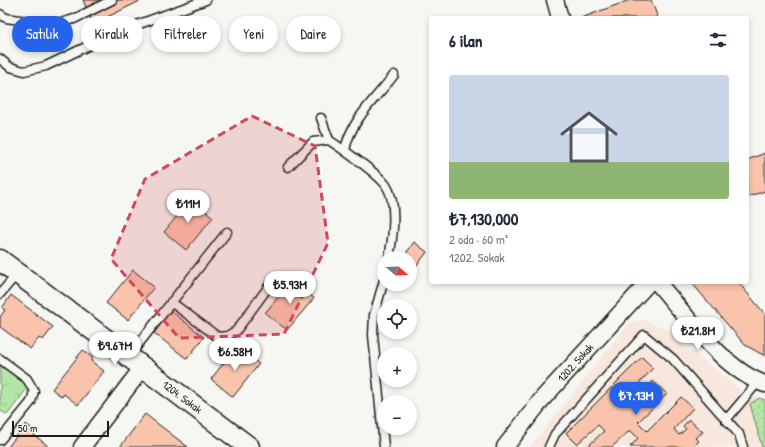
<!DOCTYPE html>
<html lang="tr">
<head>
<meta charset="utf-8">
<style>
  body { margin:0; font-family:"Patrick Hand",sans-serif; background:#f2f2f3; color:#1f2937; height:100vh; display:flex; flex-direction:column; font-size:15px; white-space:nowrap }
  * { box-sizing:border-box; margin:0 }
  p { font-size:13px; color:#747a83 }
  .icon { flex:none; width:22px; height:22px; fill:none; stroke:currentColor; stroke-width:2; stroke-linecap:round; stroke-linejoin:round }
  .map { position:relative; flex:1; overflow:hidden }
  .panel { position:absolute; left:429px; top:16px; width:320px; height:268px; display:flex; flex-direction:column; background:#fff; border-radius:4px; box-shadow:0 2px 6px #0003 }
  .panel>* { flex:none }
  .top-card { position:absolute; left:12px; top:16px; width:357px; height:36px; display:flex; gap:8px }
  .needle { width:26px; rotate:109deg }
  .tools { position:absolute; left:377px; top:251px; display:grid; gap:8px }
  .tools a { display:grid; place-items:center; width:40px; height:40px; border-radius:50%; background:#fff; box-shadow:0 2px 6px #0003; font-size:20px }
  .scale { position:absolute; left:12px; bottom:10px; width:97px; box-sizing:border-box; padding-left:4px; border:2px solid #1c1c1c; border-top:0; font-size:11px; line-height:14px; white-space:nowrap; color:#1c1c1c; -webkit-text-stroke:3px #f6f6f2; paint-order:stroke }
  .price { position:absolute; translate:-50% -34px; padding:0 9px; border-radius:14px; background:#fff; color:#222; font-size:13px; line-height:26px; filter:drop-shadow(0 1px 2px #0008) }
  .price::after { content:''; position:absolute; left:50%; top:24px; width:12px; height:9px; margin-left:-6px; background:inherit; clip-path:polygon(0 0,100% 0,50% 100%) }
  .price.on { background:#2563eb; color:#fff }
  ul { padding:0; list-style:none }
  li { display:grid; align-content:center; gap:8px; height:212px; padding:0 20px }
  li span { display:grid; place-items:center; height:124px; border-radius:4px; color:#555 }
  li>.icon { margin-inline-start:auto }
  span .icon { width:72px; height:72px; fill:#fffc; stroke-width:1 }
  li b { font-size:17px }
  h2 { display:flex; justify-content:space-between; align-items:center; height:48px; padding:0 20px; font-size:17px }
  .pill { padding:0 14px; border-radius:18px; background:#fff; box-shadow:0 2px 6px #0003; font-size:14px; line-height:36px }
  .pill.on { background:#2563eb; color:#fff }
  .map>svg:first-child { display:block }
  .built { fill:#f7e7dd }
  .grass { fill:url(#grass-dots); stroke:#688262 }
  .park { fill:url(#park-tufts); stroke:#688262 }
  .building { fill:#fac4ac; stroke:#1c1c1c }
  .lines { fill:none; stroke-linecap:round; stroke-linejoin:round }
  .service-casing { stroke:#1c1c1c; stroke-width:11 }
  .minor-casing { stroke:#1c1c1c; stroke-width:19 }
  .tertiary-casing { stroke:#1c1c1c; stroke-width:23 }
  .service { stroke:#f6f6f2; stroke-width:8 }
  .minor { stroke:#f6f6f2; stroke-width:16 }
  .tertiary { stroke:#f6f6f2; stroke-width:20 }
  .marked { fill:#d1495b; fill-opacity:0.2; stroke:#d1495b; stroke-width:3; stroke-dasharray:8 5; stroke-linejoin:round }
  .labels { text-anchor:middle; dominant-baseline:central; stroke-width:3; stroke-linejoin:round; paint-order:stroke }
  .street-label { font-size:11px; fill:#1c1c1c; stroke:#f6f6f2 }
</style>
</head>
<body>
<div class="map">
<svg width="765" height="447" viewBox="0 0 765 447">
  <defs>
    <pattern id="grass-dots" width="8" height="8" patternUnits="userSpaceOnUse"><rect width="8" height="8" fill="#b4e7a7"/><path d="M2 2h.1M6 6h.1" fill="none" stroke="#9ac68f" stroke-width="1.8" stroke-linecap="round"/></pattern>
    <pattern id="park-tufts" width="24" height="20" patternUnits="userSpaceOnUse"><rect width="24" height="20" fill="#b4e7a7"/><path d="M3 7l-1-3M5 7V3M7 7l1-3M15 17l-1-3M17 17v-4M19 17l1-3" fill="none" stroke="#9ac68f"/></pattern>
  </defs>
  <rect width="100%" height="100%" fill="#f6f6f2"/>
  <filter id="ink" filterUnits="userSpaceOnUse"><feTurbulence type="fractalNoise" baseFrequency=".025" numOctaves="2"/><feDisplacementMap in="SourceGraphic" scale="8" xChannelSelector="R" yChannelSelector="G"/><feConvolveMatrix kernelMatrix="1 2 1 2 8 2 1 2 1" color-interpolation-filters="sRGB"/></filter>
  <g filter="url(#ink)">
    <path class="built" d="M 644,320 L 666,329 L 741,391 L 765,400 L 765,447 L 530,447 L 630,322 Z"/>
    <path class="grass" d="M 759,398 L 765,400 L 765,447 L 762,447 L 750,404 Z"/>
    <path class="park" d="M 0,363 L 29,386 L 7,415 L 0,410 Z"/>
    <path class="building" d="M 83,0 L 142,0 L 93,24 Z
      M 630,0 L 651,0 L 658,18 L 581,18 Z
      M 765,153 L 765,191 L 747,197 L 747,160 Z
      M 191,199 L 213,217 L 186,250 L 164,232 Z
      M 414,242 L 427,252 L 413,271 L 410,269 L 410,258 L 403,258 Z
      M 133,270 L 154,287 L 128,320 L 106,303 Z
      M 292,280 L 314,298 L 287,330 L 265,313 Z
      M 691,282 L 738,282 L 765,314 L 765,356 L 745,345 Z
      M 11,295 L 53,327 L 43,340 L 39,338 L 30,349 L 0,327 L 0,317 L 5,310 L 2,308 Z
      M 171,311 L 204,337 L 187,359 L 154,333 Z
      M 237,346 L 259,364 L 233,397 L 211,379 Z
      M 83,350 L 93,358 L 91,361 L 104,371 L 78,405 L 64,394 L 62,397 L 52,389 Z
      M 642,357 L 653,368 L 633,390 L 639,397 L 653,381 L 667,394 L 638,422 L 647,431 L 681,397 L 693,408 L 674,429 L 679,435 L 686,429 L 683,426 L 689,420 L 703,432 L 695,438 L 699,441 L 693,447 L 630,447 L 638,438 L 630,430 L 612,447 L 587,447 L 604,431 L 598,425 L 577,444 L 566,433 Z
      M 145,414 L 188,447 L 120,447 Z
      M 26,424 L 36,432 L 34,435 L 47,445 L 46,447 L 8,447 Z"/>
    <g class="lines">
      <defs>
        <path id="service" d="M 0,14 L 6,18 L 54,25 L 74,19 L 112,0
          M 0,59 L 10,67 L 24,71 L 46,66 L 117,32 L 206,0
          M 321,118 L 329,140
          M 288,167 L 313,142 L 329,140 L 345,151
          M 389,258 C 393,237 398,203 386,185 C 377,173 357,160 345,151 C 349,122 377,97 394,75
          M 384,280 L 374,315 L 373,335 L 384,447
          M 0,294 L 17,274
          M 171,302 L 218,337 L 227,336 L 236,331 L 275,278
          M 129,356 L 227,232
          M 0,359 L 27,379 L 34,391 L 31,402 L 0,440
          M 726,420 L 758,382
          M 549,447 L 555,434 L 644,335 L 673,359 L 739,434 L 743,447"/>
        <g id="minor">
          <path d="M 555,0 L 560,18"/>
          <path d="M 657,282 C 686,315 723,370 765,384"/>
          <path d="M 82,447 L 143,367"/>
          <path id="s1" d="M 505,447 L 543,398 L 649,282"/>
        </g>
        <g id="tertiary">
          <path id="s2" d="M 0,260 L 249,447"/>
        </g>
      </defs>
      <use href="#service" class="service-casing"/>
      <use href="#minor" class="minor-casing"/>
      <use href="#tertiary" class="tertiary-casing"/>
      <use href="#service" class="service"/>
      <use href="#minor" class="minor"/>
      <use href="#tertiary" class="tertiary"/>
    </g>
  </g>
  <path class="marked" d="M 252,116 L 315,146 L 328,243 L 284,334 L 179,338 L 111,259 L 145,179 Z"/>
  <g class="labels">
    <g class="street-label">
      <text stroke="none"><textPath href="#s1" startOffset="110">1202. Sokak</textPath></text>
      <text stroke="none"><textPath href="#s2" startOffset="228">1204. Sokak</textPath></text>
    </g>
  </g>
</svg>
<div class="tools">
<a><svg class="needle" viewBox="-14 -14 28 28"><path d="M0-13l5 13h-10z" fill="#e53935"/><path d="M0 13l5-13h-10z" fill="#747a83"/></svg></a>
<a><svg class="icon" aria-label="locate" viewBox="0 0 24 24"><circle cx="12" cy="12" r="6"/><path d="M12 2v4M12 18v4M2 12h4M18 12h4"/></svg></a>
<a>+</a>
<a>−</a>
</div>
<div class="scale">50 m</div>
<b class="price" style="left:188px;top:224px">₺11M</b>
<b class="price" style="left:290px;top:305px">₺5.93M</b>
<b class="price" style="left:698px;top:351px">₺21.8M</b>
<b class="price" style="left:115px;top:366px">₺9.67M</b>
<b class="price" style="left:235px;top:372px">₺6.58M</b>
<b class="price on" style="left:636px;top:416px">₺7.13M</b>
<div class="top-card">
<a class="pill on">Satılık</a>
<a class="pill">Kiralık</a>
<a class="pill">Filtreler</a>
<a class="pill">Yeni</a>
<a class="pill">Daire</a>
</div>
<section class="panel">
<h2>6 ilan<svg class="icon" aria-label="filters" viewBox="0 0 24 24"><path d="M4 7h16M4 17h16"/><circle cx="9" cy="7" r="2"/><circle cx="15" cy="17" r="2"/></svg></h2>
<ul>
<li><span style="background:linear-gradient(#c9d6e8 70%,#8fb573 0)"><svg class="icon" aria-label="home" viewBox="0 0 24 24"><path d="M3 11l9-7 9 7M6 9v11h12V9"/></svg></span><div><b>₺7,130,000</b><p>2 oda · 60 m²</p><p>1202. Sokak</p></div></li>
</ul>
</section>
</div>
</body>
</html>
